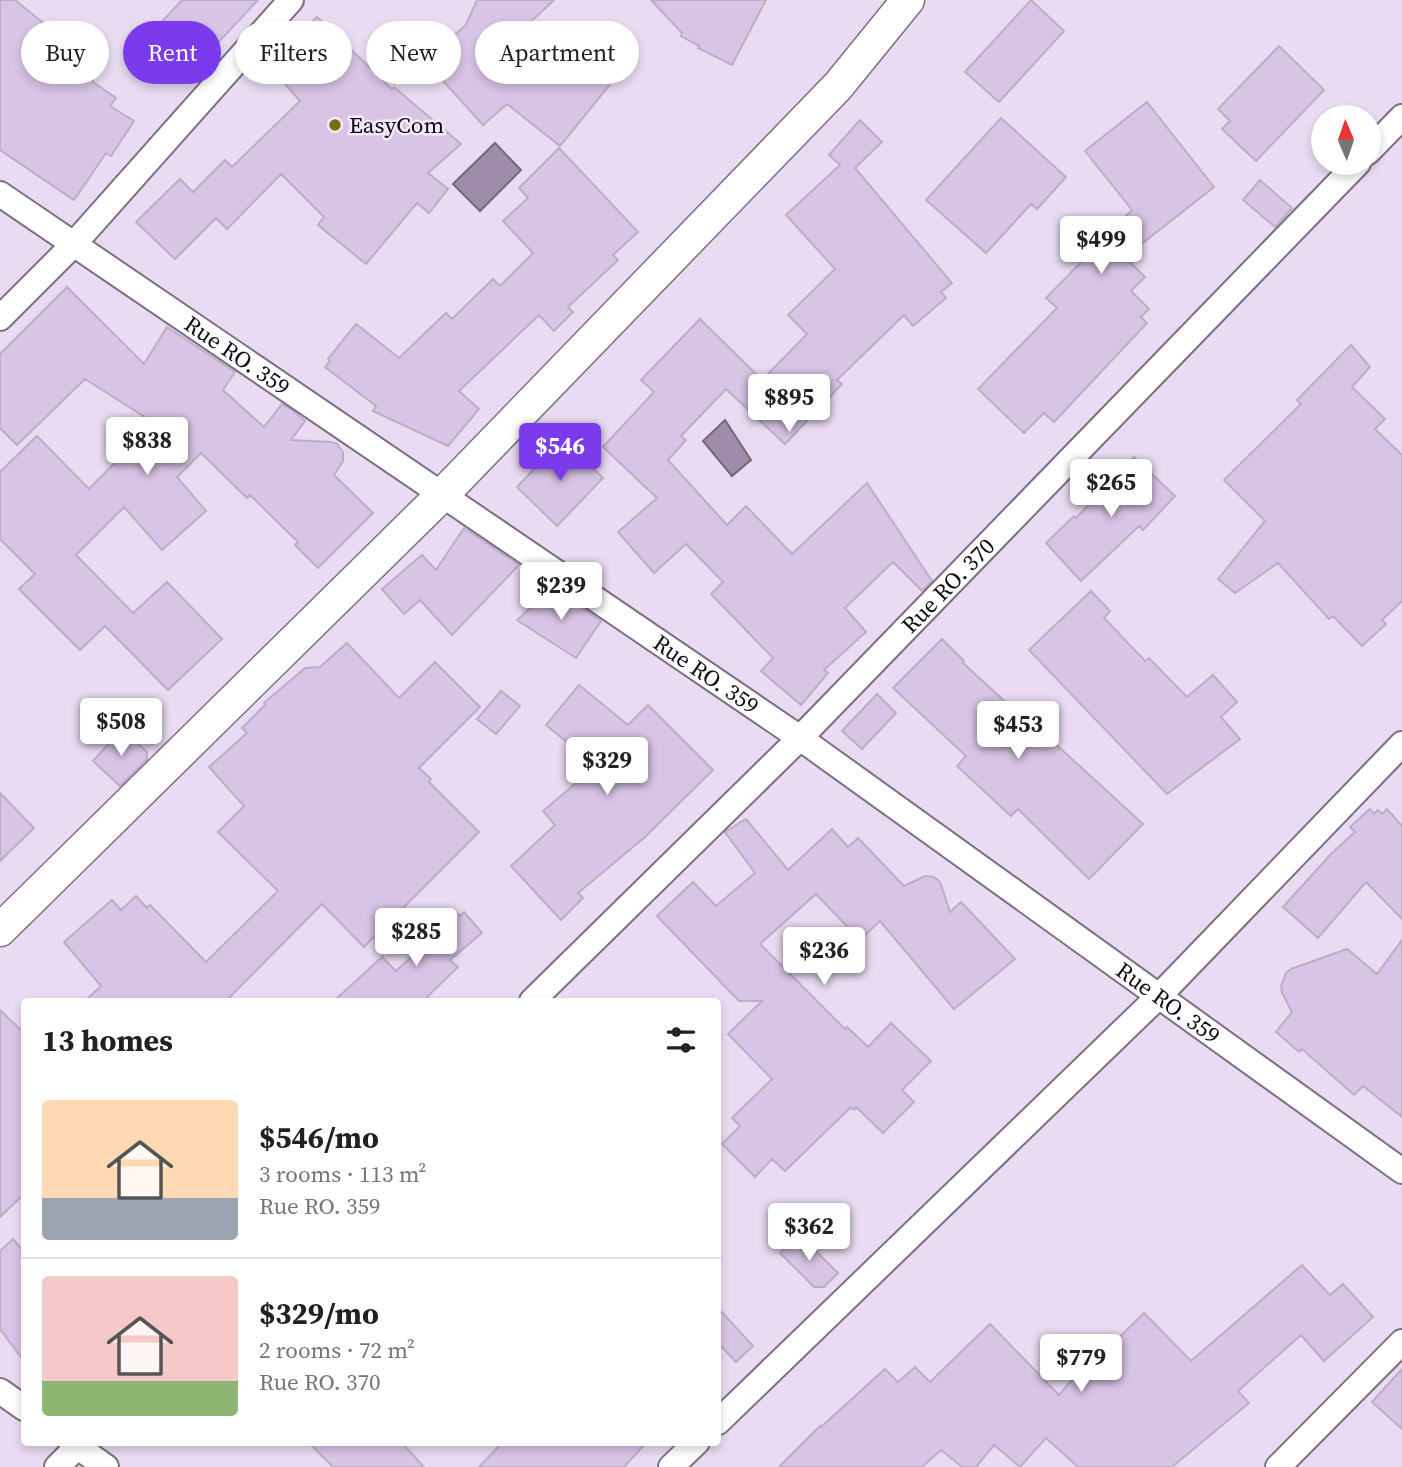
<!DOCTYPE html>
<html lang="en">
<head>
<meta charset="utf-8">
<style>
  body { margin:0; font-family:"Source Serif 4",serif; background:#f6f6f6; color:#202124; height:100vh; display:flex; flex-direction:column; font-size:26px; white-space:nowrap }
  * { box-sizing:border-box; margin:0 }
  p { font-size:23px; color:#757577 }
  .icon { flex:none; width:38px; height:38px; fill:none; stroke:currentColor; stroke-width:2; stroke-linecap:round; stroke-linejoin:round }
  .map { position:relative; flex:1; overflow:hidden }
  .sheet { position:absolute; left:21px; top:998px; width:700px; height:448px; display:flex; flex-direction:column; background:#fff; border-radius:7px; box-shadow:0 4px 10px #0003 }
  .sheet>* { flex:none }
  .hud { position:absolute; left:21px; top:21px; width:700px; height:63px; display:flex; gap:14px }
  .needle { width:46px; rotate:358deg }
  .controls { position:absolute; left:1311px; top:105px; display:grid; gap:14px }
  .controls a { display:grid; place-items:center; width:70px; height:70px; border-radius:50%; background:#fff; box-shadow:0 4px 10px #0003; font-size:35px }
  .price { position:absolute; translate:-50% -60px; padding:0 16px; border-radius:7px; background:#fff; color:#222; font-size:23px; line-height:46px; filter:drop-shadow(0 2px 4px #0008) }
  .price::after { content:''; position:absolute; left:50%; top:42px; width:21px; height:16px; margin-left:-10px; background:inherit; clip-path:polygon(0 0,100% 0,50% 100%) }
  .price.active { background:#7c3aed; color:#fff }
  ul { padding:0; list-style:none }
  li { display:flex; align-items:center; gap:21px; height:175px; padding:0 21px }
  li+li { border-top:2px solid #e0e0e0 }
  li span { display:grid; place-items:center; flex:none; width:196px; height:140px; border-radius:7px; color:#555 }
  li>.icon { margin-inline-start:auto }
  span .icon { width:84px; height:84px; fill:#fffc; stroke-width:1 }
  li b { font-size:30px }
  h2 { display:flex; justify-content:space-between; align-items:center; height:84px; padding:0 21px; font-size:30px }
  .tag { padding:0 24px; border-radius:32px; background:#fff; box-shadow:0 4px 10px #0003; font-size:24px; line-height:63px }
  .tag.active { background:#7c3aed; color:#fff }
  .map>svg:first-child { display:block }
  .water { fill:#9f8cab; stroke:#74667d; stroke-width:2 }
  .building { fill:#d8c4e5; stroke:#bcaec5; stroke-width:2 }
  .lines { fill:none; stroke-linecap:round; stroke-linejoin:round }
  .minor-casing { stroke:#7c6f84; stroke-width:28 }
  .tertiary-casing { stroke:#7c6f84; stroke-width:35 }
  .minor { stroke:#fff; stroke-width:24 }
  .tertiary { stroke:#fff; stroke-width:32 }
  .poi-dot { fill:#7a6f0d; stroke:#f5e9fc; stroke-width:2.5 }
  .labels { text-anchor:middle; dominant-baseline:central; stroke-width:5; stroke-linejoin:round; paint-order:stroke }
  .poi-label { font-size:23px; fill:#100c13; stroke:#f5e9fc; text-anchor:start }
  .street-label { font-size:23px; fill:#100c13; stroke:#f5e9fc }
</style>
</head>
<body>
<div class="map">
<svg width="1402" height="1467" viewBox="0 0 1402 1467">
  <rect width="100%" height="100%" fill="#e9dbf2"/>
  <path class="water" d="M 495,143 L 521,170 L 480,211 L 453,184 Z
    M 725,420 L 751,460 L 732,476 L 703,441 Z"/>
  <path class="building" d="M 0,0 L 15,0 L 90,61 L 93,82 L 116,98 L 110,106 L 134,121 L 111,156 L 106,153 L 74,200 L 0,150 Z
    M 182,0 L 258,0 L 200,62 L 159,25 Z
    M 477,0 L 554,0 L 523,29 L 561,69 L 580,46 L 617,76 L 560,146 L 507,104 L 483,125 L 425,61 L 466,25 Z
    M 651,0 L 766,0 L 732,65 L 698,48 L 699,46 L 681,36 L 682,33 Z
    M 1031,0 L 1064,31 L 999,102 L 965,72 Z
    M 317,17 L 392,89 L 394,87 L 461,144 L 428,173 L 448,189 L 429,213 L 417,203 L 366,264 L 318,225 L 324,217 L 281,174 L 227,229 L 216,218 L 175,259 L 136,222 L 180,179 L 193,192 L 225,160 L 232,167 L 300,101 L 265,61 L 291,38 L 293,40 Z
    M 1279,46 L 1324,90 L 1256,161 L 1222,129 L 1230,121 L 1218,109 Z
    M 1147,102 L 1214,187 L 1125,257 L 1145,277 L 1131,291 L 1149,309 L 1141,317 L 1147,323 L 1054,422 L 1044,413 L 1024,433 L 978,389 L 1057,308 L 1046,298 L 1132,210 L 1085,151 Z
    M 1001,118 L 1066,177 L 1037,209 L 1031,204 L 986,253 L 926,200 Z
    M 860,120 L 882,142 L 855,168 L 952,283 L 941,292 L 946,298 L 913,326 L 904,315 L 837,380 L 842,384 L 785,444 L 726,389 L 681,436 L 686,440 L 668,460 L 727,525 L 746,506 L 792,554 L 867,483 L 932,581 L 922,591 L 893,562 L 845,608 L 866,632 L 824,670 L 828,673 L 801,705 L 761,671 L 773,658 L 711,594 L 723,582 L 686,544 L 654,573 L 618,532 L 657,498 L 603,447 L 654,392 L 641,380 L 700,319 L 762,380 L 807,334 L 788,315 L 835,269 L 786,215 L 840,165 L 829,155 Z
    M 559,148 L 638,232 L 613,255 L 618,260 L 568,307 L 573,312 L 554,331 L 539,315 L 459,391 L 479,409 L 448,446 L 373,411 L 376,406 L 325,367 L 330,361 L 328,359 L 356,324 L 399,358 L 446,313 L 452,319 L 493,279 L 500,286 L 533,253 L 503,221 L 528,198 L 519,188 Z
    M 1260,180 L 1292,208 L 1275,227 L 1243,200 Z
    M 67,287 L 144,364 L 167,327 L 235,372 L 223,390 L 264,427 L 282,404 L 292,410 L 305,421 L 291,440 L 332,442 L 337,444 L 343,452 L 343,461 L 334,475 L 373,513 L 318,568 L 295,545 L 298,542 L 250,495 L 247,498 L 201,453 L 177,477 L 206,511 L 162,550 L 124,507 L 76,555 L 133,613 L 167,582 L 222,639 L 168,690 L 105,626 L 80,650 L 19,589 L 35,574 L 0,539 L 0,472 L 37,436 L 89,489 L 154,423 L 85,379 L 17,445 L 0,428 L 0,354 Z
    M 1351,345 L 1370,367 L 1352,387 L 1385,419 L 1375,429 L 1402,455 L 1402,601 L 1382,620 L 1386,624 L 1362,646 L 1333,616 L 1329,619 L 1278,563 L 1235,593 L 1218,579 L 1265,521 L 1224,480 L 1301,404 L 1297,400 Z
    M 563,439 L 603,478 L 557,526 L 517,487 Z
    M 1134,457 L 1175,496 L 1143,530 L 1139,526 L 1081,581 L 1046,543 L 1074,516 L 1076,518 Z
    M 464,528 L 519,565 L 452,635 L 420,600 L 404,614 L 382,589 L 422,555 L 436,570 Z
    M 553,588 L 601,621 L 576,658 L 517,620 Z
    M 1091,591 L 1110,611 L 1104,618 L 1145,661 L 1149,658 L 1187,697 L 1213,675 L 1237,702 L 1221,717 L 1240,739 L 1167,794 L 1029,650 Z
    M 942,639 L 964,661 L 963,663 L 1011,707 L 1013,705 L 1143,824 L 1089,879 L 1018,809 L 1011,816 L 957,766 L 966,756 L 893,688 Z
    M 347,643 L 399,698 L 435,662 L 480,707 L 419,768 L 431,779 L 429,782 L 479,832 L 364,947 L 322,904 L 226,1001 L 85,1001 L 101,986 L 64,942 L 112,900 L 121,910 L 136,896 L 147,908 L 150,905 L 206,962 L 278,891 L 218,832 L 244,806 L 209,767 L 247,733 L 242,728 L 265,705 L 264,703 L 305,668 L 320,667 Z
    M 579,685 L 628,725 L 648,705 L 713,770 L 645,837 L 578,893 L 583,898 L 561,920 L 511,866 L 555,825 L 543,811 L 596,766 L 546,725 Z
    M 501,691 L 520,706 L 496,734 L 477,719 Z
    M 877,694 L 896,713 L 862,749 L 842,731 Z
    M 122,729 L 147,752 L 147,759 L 120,786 L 93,761 Z
    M 0,793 L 34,828 L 0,861 Z
    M 1370,809 L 1374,814 L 1378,810 L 1382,814 L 1387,809 L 1402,826 L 1402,919 L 1366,882 L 1318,938 L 1283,907 L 1331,854 L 1355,832 L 1350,827 Z
    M 746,819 L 788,870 L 832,829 L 848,847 L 858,838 L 904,886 L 925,876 L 934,877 L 940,882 L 950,912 L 961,902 L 1015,959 L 954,1009 L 880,921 L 860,940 L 816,894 L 760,944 L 845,1029 L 847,1027 L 868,1047 L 891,1023 L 931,1061 L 902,1090 L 914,1102 L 883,1133 L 856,1107 L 854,1110 L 851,1107 L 785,1171 L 772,1159 L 755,1177 L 722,1144 L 740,1126 L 732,1118 L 772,1079 L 728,1034 L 762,1001 L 739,1001 L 657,916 L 693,882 L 716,906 L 755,873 L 725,832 Z
    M 464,912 L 482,933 L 450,960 L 458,967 L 423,1001 L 334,1001 L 382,957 L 396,971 L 458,914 L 460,916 Z
    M 1402,940 L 1402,1117 L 1363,1086 L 1354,1095 L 1302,1049 L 1299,1052 L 1276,1032 L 1292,1012 L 1282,993 L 1281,986 L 1286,973 L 1291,969 L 1347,949 L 1377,974 Z
    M 0,1010 L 24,1033 L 24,1194 L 0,1217 Z
    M 799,1234 L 838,1273 L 824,1287 L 814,1287 L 780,1253 Z
    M 13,1239 L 24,1252 L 24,1361 L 0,1329 L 0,1251 Z
    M 1302,1265 L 1330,1295 L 1343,1284 L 1373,1317 L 1324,1361 L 1301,1335 L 1238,1391 L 1249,1403 L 1172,1467 L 1078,1467 L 1046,1438 L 1020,1467 L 994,1445 L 976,1467 L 962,1467 L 941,1450 L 922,1467 L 779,1467 L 820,1426 L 821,1427 L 885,1369 L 898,1382 L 915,1367 L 930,1382 L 990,1324 L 1059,1395 L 1076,1375 L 1079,1377 L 1144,1313 L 1191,1361 Z
    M 718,1308 L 753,1346 L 736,1362 L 718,1343 Z
    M 1402,1369 L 1402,1429 L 1372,1402 Z
    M 308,1442 L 401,1442 L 424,1467 L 333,1467 Z
    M 503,1442 L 647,1442 L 624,1467 L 479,1467 Z"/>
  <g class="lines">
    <defs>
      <g id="minor">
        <path d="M 1368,152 L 1402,117"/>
        <path id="s1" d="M 0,194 L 800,738 L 1402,1171"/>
        <path d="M 0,318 L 73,245 L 291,0"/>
        <path id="s2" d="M 532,1001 L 800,738 L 1358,163"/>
        <path d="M 0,1391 L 24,1408"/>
        <path d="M 718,1422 L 1160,995 L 1402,744"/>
        <path d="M 71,1442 L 106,1467"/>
        <path d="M 57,1467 L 82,1442"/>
        <path d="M 671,1467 L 697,1442"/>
        <path d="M 1278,1467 L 1402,1342"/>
      </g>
      <path id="tertiary" d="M 0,930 L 443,494 L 838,86 L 908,0"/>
    </defs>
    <use href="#minor" class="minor-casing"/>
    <use href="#tertiary" class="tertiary-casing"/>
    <use href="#minor" class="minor"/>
    <use href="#tertiary" class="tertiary"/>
  </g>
  <circle class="poi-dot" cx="335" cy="125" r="7"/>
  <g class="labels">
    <g class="poi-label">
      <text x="349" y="125">EasyCom</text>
    </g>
    <g class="street-label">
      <text stroke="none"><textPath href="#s1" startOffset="287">Rue RO. 359</textPath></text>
      <text stroke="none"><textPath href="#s2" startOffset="588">Rue RO. 370</textPath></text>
      <text stroke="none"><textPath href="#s1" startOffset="854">Rue RO. 359</textPath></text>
      <text stroke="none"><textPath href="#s1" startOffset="1421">Rue RO. 359</textPath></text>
    </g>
  </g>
</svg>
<div class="controls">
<a><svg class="needle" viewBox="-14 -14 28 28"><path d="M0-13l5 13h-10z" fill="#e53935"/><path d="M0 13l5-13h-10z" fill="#757577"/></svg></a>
</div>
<b class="price" style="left:1101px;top:276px">$499</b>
<b class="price" style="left:789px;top:434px">$895</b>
<b class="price" style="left:147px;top:477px">$838</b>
<b class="price active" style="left:560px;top:483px">$546</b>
<b class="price" style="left:1111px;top:519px">$265</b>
<b class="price" style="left:561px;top:622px">$239</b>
<b class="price" style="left:121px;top:758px">$508</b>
<b class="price" style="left:1018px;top:761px">$453</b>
<b class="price" style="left:607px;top:797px">$329</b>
<b class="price" style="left:416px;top:968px">$285</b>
<b class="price" style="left:824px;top:987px">$236</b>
<b class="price" style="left:809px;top:1263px">$362</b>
<b class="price" style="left:1081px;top:1394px">$779</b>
<div class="hud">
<a class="tag">Buy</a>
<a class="tag active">Rent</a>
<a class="tag">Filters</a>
<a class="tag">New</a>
<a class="tag">Apartment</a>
</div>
<section class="sheet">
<h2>13 homes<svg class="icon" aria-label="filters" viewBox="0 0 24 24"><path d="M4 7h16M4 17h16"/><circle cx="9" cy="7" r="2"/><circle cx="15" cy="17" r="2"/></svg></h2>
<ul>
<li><span style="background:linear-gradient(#ffd9b3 70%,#9aa5b1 0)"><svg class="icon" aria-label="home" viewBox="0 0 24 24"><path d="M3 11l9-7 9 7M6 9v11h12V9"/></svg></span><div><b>$546/mo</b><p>3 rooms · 113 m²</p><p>Rue RO. 359</p></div></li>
<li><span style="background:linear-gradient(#f6c9c9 75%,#8fb573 0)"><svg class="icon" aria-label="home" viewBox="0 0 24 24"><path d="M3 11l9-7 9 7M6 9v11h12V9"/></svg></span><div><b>$329/mo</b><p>2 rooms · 72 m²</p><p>Rue RO. 370</p></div></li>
</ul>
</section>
</div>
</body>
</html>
